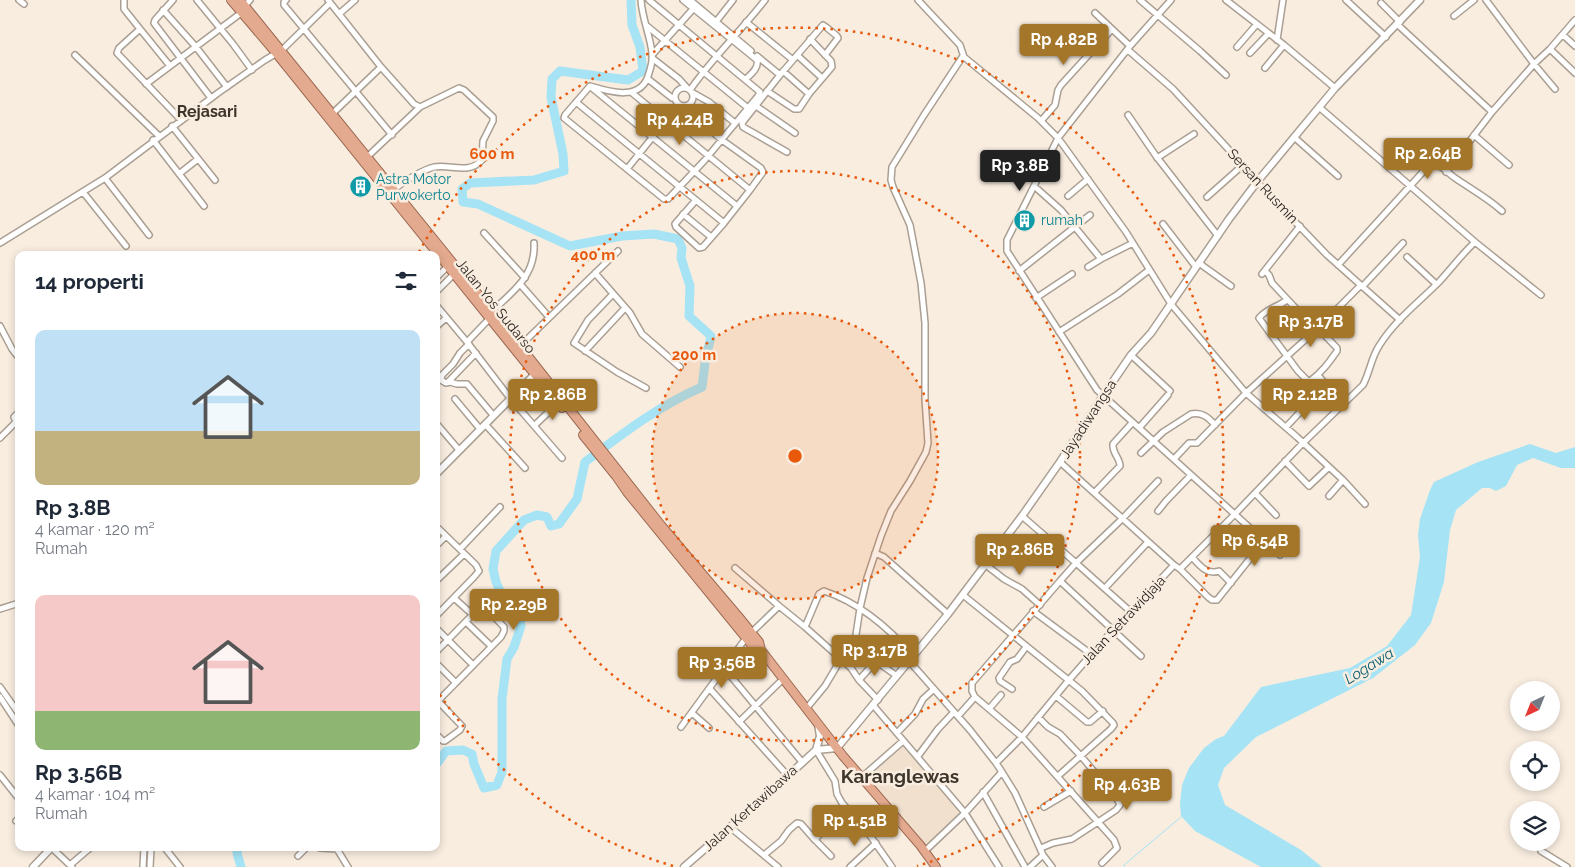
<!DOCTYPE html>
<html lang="id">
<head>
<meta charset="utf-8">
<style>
  body { margin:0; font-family:Raleway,sans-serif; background:#f6f6f7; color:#1f2937; height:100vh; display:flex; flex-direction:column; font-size:19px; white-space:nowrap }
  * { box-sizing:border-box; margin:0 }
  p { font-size:16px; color:#747a83 }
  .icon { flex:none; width:28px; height:28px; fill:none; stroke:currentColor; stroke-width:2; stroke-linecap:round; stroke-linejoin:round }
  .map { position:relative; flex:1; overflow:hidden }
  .drawer { position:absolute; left:15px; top:251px; width:425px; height:600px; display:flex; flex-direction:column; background:#fff; border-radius:10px; box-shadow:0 2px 8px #0003 }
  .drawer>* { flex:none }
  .needle { width:32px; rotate:223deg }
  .fabs { position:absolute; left:1510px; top:681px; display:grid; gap:10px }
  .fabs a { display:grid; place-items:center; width:50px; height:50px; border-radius:50%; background:#fff; box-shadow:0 2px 8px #0003; font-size:25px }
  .price { position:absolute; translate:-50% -42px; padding:0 11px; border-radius:5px; background:#a47629; color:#fff; font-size:16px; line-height:32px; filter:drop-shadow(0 1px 2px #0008) }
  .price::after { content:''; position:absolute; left:50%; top:30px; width:15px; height:11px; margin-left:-8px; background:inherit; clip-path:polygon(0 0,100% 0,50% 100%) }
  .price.on { background:#222; color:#fff }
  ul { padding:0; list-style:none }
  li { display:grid; align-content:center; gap:10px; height:265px; padding:0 20px }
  li span { display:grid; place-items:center; height:155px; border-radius:10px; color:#555 }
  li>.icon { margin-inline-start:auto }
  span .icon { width:90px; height:90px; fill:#fffc; stroke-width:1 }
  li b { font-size:21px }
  h2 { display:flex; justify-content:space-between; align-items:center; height:60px; padding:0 20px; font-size:21px }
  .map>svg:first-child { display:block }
  .built { fill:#f1e0cd }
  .water { fill:#a5e3f5 }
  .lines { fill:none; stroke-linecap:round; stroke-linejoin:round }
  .stream { stroke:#a5e3f5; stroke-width:1 }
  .canal { stroke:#a5e3f5; stroke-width:5 }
  .river { stroke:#a5e3f5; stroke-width:9 }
  .minor-casing { stroke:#aa9f93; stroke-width:8 }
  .tertiary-casing { stroke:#aa9f93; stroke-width:9 }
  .trunk-casing { stroke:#9c6b54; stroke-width:10 }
  .minor { stroke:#fff; stroke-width:5 }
  .tertiary { stroke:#fff; stroke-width:6 }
  .trunk { stroke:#e4aa8f; stroke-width:8 }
  .ring { fill:none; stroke:#e8590c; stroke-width:2.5; stroke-dasharray:2.5 5 }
  .labels { text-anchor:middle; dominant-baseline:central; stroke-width:5; stroke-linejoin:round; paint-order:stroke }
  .culture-label { font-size:14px; fill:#0d838f; stroke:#f9ede0; text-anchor:start }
  .street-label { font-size:14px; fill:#221d19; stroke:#f9ede0 }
  .water-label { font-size:15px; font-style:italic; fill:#0d6073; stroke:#f9ede0 }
  .quarter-label { font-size:16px; font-weight:bold; fill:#3e352b; stroke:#f9ede0 }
  .district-label { font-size:19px; font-weight:bold; fill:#3e352b; stroke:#f9ede0 }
  .centre { fill:#e8590c; stroke:#f9ede0; stroke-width:2.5 }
  .ring-label { font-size:15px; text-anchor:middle; font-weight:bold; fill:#e8590c; stroke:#f9ede0; stroke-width:5; stroke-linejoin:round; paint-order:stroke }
</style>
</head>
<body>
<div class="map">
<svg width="1575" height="867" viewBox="0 0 1575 867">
  <rect width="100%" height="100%" fill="#f9ede0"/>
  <path class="built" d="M 903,741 L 962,810 L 940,838 L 925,851 L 864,777 Z"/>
  <path class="water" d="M 1530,444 L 1556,453 L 1575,447 L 1575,468 L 1561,468 L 1533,458 L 1517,465 L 1506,486 L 1496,491 L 1490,488 L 1482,488 L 1456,510 L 1450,530 L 1444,582 L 1431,623 L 1415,645 L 1373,678 L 1256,737 L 1224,768 L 1218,785 L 1225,805 L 1301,850 L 1322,867 L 1261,867 L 1195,831 L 1181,816 L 1180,803 L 1182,785 L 1189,768 L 1204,748 L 1216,739 L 1224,736 L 1261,687 L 1350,668 L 1387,646 L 1411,615 L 1420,557 L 1418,535 L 1420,519 L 1430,490 L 1434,482 L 1478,462 Z"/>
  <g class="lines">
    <path class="stream" d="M 1124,867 L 1124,865 L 1181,817"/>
    <path class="canal" d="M 0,691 L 19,719
      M 145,867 L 147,848"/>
    <path class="river" d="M 436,765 L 446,751 L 463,750 L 472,754 L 474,764 L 484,788 L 497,785 L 502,772 L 502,699 L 507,659 L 514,647 L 521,626 L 517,607 L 501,593 L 496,582 L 493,569 L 496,551 L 524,520 L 537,515 L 547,517 L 551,526 L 559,524 L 577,499 L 585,462 C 622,434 660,405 702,387 L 705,363 L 711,336 L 689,316 L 690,286 L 681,258 L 682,248 L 678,239 L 654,234 L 622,236 L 570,246 L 478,204 L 463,202 L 462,189 L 470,183 L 534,180 L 564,171 L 563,154 L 551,97 L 552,79 L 560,71 L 628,80 L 643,71 L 640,47 L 632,25 L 631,0
      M 238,848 L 237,853 L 241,867"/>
    <defs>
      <path id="minor" d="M 19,0 L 24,4
        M 124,0 L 124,9 L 140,29 L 119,48 L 117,53 L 181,120
        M 173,0 L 155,20 L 154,23 L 211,98
        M 197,0 L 233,44 L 252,70
        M 286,0 L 284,2 L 284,5 L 392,135
        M 328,0 L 381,67 L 414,104 L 420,107 L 459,88 L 464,90 L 493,117 L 493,121 L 483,141 L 482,160 C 469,175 450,164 434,167 C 419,171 405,181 393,190
        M 641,0 C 642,18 650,35 652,53 C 653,60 651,67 649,73 C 642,102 610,92 590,86 L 565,115 L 564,118 L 627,169 L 679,104
        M 683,0 L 757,60 C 759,68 751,74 746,79
        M 690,0 L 751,51
        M 918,0 L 960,45 L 964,57 L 1038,118 L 1058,138 L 1126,232 L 1171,304 L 1246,393 L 1297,437 L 1343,480 L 1329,496
        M 1140,0 L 1200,51 L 1226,75
        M 1171,0 L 1130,46 L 1058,138 L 1007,240 L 1007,251 L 1097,390 L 1280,555
        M 1226,0 L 1284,45 L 1335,88
        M 1346,0 L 1386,37
        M 1486,0 L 1534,64 L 1550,49 L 1575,20
        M 1381,3 L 1400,22
        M 245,6 L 250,0
        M 163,10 L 196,47 L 227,87
        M 1095,13 L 1130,46
        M 339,14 L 355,0
        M 1454,16 L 1474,0
        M 746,22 L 793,60
        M 715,23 L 733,0
        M 1398,25 L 1492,112
        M 647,26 L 748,108
        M 140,29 L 170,66
        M 1563,35 L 1575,46
        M 1277,40 L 1283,0
        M 1237,47 L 1257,24
        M 1550,49 L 1575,73
        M 1128,50 L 1173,89 L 1243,165 L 1257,182 L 1327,255 L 1400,320
        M 1250,53 L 1268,34
        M 75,55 L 159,136
        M 652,55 L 693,9
        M 797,55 L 822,78
        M 757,56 L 780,75
        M 652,58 L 679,79 L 687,88
        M 1265,68 L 1284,45
        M 783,71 L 809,94
        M 648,79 L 672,98 L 675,98
        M 146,84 L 241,13
        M675 97a9 9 0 1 1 18 0a9 9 0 1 1-18 0Z
        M 592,88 L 737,206
        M 690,90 C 712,58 741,31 765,0
        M 767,91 L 794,109 L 799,109 L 809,94 L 832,67 L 831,61 L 810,39
        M 631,92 L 750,190
        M 693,93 L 709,102 L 735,123
        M 576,102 L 724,223 L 750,190 L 763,172 L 761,168 L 722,140 L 687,110 L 684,106
        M 756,106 L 795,133
        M 332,114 L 381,67
        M 1128,115 L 1156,156 L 1218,236
        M 1041,121 L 1055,105 L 1058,90 L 1061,85 L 1112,29
        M 172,126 L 215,180
        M 1474,135 L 1509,165
        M 1294,137 L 1338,176
        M 153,140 L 204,206
        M 787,152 L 743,127 L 742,123 L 780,75 L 823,25 L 826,27 L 837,36 L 838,38 L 825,55
        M 366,158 L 420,107
        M 1157,158 L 1194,134
        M 627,169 L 664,199 L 668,199 L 704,161 L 758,96 L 760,92 L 649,0
        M 1446,172 L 1492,112 L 1534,64 L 1555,89
        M 179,174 L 198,159
        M 105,178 L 149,235
        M 1034,186 L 1061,210 L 1101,259 L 1133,243
        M 83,192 L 126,246
        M 1068,196 L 1088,179
        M 1207,197 L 1243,165
        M 696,200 L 675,224 L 676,227 L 699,248 L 703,247 L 724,223
        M 683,214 L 711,237
        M 1163,224 L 1196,267
        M 484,233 L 525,278
        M 1475,242 L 1541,295
        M 0,243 L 105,178 L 218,93 L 265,60 L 282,50 L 330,3
        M 1407,257 L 1436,284
        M 1199,262 L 1203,266 L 1231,286
        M 1338,265 L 1432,162 C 1441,165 1448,173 1455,178 C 1471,189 1488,198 1502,211
        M 1088,267 L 1101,259
        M 1019,271 L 1090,215
        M 1265,271 L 1269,275 L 1272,283 L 1316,330
        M 595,273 L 630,313 L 642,334 L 680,367
        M 1262,274 L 1300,226
        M 436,278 L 448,266
        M 520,284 L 549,317
        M 1362,287 L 1403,243
        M 436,292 L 454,274
        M 613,294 L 588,320 L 574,343 L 617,372 L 646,388
        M 1036,298 L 1072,274
        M 436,305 L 467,342
        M 492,311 C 513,292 536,275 534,243
        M 490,318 L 467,342 L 510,398 L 562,458
        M 0,326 L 12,349 L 19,358
        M 436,327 L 446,318
        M 1059,332 L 1118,294 L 1149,270
        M 469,344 L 460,353 L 453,364 L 442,375 L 441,380 L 446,383 L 450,382 L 457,384 L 467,384 L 493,415
        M 520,346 L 618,251
        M 585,351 L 625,308
        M 1131,355 L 1170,391
        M 1318,375 L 1342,404
        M 448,382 L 476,353
        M 1309,382 C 1322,372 1328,364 1337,351 L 1337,348 L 1318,328
        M 455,399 L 480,429
        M 436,423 L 459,450
        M 485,424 L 525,468
        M 535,425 L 558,403
        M 1286,427 L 1303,409 L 1303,403 L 1315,391 L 1315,388 L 1298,371 L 1259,318 C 1267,308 1278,307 1287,300
        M 1139,428 L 1168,395
        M 0,438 L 16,422 L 14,417 L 19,412
        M 1141,453 L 1163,432 L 1191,414 C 1202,412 1208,417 1215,425
        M 1174,459 L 1189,443 L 1197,443 L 1246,393 L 1316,330 L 1360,286
        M 1285,461 L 1309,486 L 1329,467
        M 1060,462 L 1174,565
        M 1343,480 L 1365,504
        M 1095,492 L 1120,466 C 1120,458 1112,453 1113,444 L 1132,423
        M 1255,493 L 1276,515
        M 1158,511 L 1166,501 L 1191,475
        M 1022,516 L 1076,563 L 1060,581
        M 436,526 L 476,565 L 479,571 L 474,577 L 436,616
        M 436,546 L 446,536
        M 460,549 L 500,507
        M 875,553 L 884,557 L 948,614
        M 1192,557 C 1200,566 1207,575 1219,571 L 1231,583
        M 986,565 L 1004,579 L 1022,589 L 1040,605
        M 735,568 L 779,606
        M 1180,569 L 1208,597 L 1212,600 L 1217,600 L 1264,541
        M 436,581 L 464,554
        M 1105,588 L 1148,542
        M 963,595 L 1082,691 L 1113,723 L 1114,725 L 1111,729 L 1058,776
        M 454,598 L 473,615
        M 0,609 L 19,603
        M 1033,611 L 1091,654
        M 1131,612 L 1076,563 L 1123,518 L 1158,481
        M 466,622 L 491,646
        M 805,627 L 851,668 L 859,680 L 878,700
        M 436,628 L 473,665
        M 751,633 L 779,606 L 805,627 L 819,594 L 824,591 C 860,603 890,629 914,657
        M 854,650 L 863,652 L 897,676
        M 436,652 L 481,606 L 484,606 L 504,627 L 504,631 L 501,637 L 436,703
        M 910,662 L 970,730 L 996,763
        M 436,663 L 455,682
        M 724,668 L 802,762
        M 851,668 L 860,608 L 867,578 L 881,536 L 891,511 L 910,481 L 926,452 L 928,443 L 925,399 L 925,323 L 921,283 L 910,225 L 893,187 L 891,180 L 892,167 L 924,115 L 963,56
        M 859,680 L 876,661
        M 0,687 L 19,714
        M 710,689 L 788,776
        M 1012,689 L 1000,681 L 999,678 L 1010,662 L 1017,659 L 1026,647
        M 1056,696 L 1087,722 L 1090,722 L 1103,711
        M 0,697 L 19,726
        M 436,699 L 462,726 L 460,730 L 445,741 L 443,741 L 436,734
        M 873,705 L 965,813 L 999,867
        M 806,709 L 825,686 L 841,659
        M 989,709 L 1001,695
        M 692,713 L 709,728
        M 958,716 L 975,697
        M 1038,717 L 1048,727 L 1060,734 L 1081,756 L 1117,799
        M 739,722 L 783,679
        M 681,727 L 746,638
        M 897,733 L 915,714 L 923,699 L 934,689
        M 816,750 L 835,781 L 837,794 L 842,803 L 869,834 L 892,867
        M 918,756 L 938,729 L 954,712
        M 1002,772 L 1015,793 L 1043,855 L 1030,867
        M 0,775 L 19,799
        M 862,777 L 903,741
        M 983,792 L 1025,867
        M 1044,807 L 1071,791
        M 16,821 L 19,818
        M 861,824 L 886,805
        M 730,827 L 778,867
        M 52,848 L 72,867
        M 165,848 L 180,867
        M 320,848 L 337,849 L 348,867
        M 1041,848 L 1053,843 L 1072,839 L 1098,822 L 1022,737 L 975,697 L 972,691 L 972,683 L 1060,581 L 1141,656
        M 925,851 L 965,813 L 1002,772 L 996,763 L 1022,737 L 1068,681 L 1113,630 L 1174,565 L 1180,569 L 1234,515 L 1299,447 L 1363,385 C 1370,372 1371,358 1379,346 C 1394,321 1419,302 1439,282 C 1451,269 1462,254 1475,242 L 1319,107
        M 1541,851 L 1567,867
        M 764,855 L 781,841 L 789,830 L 797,823 L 801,824 L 815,840
        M 1043,855 L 1052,867
        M 298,856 L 306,848
        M 831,856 L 815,840 L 844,805
        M 1102,863 L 1117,848 L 1114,840 L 1098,822 L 1116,810 L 1120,805 L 1117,799 L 1146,783
        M 70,865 L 90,848
        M 143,867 L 144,848
        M 150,867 L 151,848
        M 850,867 L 876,843"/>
      <path id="tertiary" d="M 436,474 L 538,371
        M 816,750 L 837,748 L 948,614 L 1022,516 L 1060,462 L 1103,396 L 1131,355 L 1151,333 L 1229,219 L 1257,182 L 1335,88 L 1420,0
        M 816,750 L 820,736 L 818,724
        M 33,867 L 51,848
        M 684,867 L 767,795 L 816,750"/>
      <path id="trunk" d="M 231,0 L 276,53 L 562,408
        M 240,0 L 520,346 L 660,524 L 738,616 L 759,642 L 761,650 L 843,756 L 920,845 L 936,867
        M 583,435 L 616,476 L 627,492 L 746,638 L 753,647 L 761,650"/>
    </defs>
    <use href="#minor" class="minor-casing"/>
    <use href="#tertiary" class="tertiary-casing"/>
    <use href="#trunk" class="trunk-casing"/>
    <use href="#minor" class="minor"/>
    <use href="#tertiary" class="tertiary"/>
    <use href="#trunk" class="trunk"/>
  </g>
  <circle cx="795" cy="456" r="143" fill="#e8590c" fill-opacity=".12"/>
  <g class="ring">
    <circle cx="795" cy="456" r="143"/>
    <circle cx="795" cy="456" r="285"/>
    <path d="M673 866A428 428 0 0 1 438 692M419 252A428 428 0 1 1 917 866"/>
  </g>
  <defs>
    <symbol id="building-disc" viewBox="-11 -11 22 22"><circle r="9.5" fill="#0f9aa8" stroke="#f9ede0"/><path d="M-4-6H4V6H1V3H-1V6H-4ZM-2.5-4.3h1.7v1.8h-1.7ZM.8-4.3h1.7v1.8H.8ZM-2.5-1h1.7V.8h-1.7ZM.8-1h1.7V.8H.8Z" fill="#fff"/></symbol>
  </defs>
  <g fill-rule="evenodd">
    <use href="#building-disc" x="348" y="174" width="25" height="25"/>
    <use href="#building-disc" x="1012" y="208" width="25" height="25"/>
  </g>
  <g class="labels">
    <g class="culture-label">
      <text x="376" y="179">Astra Motor<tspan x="376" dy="16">Purwokerto</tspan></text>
      <text x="1041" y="220">rumah</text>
    </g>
    <g class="street-label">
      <text transform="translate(1263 186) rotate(47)">Sersan Rusmin</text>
      <text transform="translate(496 306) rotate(51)">Jalan Yos Sudarso</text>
      <text transform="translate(1088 419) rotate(-57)">Jayadiwangsa</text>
      <text transform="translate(1123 620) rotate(-47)">Jalan Setrawidjaja</text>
      <text transform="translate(750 808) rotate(-42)">Jalan Kertawibawa</text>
    </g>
    <g class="water-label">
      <text transform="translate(1369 666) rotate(-32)">Logawa</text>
    </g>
    <g class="quarter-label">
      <text x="207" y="111">Rejasari</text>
    </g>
    <g class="district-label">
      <text x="900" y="776">Karanglewas</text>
    </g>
  </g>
  <circle cx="795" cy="456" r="8" class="centre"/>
  <g class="ring-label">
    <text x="492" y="159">600 m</text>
    <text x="593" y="260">400 m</text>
    <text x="694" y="360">200 m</text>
  </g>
</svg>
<div class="fabs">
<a><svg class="needle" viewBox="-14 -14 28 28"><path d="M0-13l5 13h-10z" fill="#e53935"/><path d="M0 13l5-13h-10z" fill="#747a83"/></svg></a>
<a><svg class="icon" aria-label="locate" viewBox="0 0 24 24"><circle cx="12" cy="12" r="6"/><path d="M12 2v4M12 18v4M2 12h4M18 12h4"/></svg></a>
<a><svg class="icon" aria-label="layers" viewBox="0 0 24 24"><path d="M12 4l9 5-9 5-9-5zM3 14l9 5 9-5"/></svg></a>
</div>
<b class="price" style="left:1064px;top:66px">Rp 4.82B</b>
<b class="price" style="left:680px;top:146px">Rp 4.24B</b>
<b class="price" style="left:1428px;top:180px">Rp 2.64B</b>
<b class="price on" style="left:1020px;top:192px">Rp 3.8B</b>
<b class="price" style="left:1311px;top:348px">Rp 3.17B</b>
<b class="price" style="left:553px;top:421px">Rp 2.86B</b>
<b class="price" style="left:1305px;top:421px">Rp 2.12B</b>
<b class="price" style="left:1255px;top:567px">Rp 6.54B</b>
<b class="price" style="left:1020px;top:576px">Rp 2.86B</b>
<b class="price" style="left:514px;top:631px">Rp 2.29B</b>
<b class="price" style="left:875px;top:677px">Rp 3.17B</b>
<b class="price" style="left:722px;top:689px">Rp 3.56B</b>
<b class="price" style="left:1127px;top:811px">Rp 4.63B</b>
<b class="price" style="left:855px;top:847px">Rp 1.51B</b>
<section class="drawer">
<h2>14 properti<svg class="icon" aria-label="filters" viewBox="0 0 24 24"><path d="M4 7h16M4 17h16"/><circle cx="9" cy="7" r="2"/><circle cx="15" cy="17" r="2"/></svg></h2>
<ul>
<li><span style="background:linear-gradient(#bfe0f5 65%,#c2b280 0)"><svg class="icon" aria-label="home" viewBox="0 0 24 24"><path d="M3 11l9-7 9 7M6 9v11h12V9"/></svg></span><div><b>Rp 3.8B</b><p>4 kamar · 120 m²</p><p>Rumah</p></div></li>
<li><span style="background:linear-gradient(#f6c9c9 75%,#8fb573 0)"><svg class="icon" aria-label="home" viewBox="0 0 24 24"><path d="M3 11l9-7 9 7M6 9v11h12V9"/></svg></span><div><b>Rp 3.56B</b><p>4 kamar · 104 m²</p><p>Rumah</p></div></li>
</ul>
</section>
</div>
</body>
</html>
